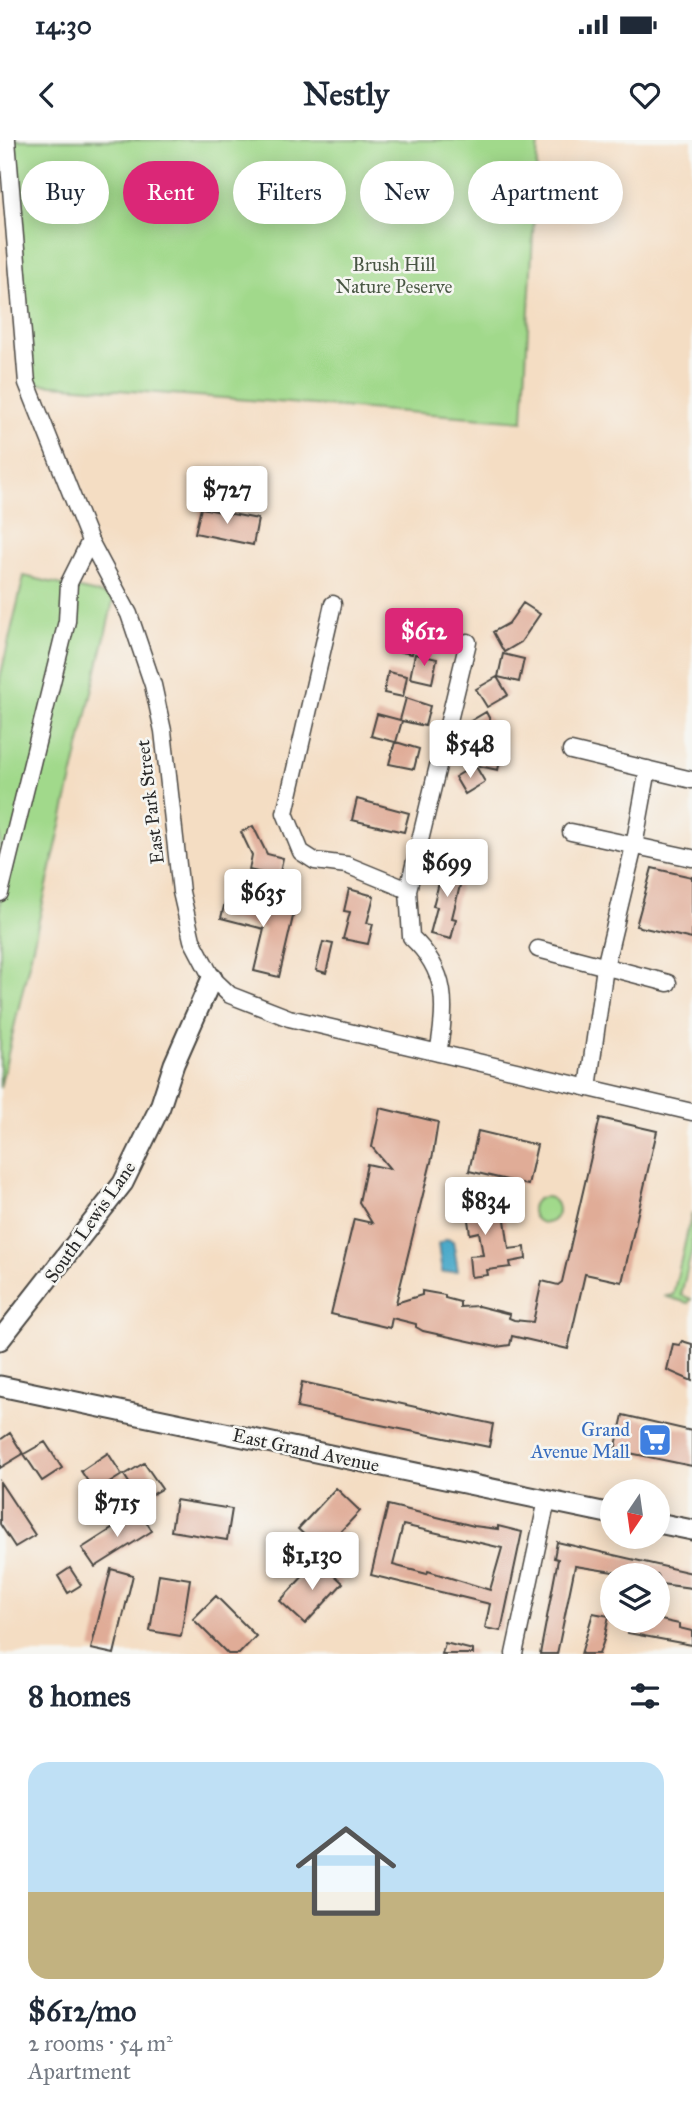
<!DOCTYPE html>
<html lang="en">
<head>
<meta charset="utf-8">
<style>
  body { margin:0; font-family:"IM FELL Great Primer",serif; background:#f2f2f3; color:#1f2937; height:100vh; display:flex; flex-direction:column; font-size:26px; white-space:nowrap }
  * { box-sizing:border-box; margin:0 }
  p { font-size:23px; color:#747a83 }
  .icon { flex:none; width:38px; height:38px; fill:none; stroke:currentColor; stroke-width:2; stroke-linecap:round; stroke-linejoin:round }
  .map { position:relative; height:1514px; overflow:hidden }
  .side { display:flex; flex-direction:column; background:#fff; flex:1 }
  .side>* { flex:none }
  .hud { position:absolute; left:21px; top:21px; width:651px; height:63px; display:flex; gap:14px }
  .needle { width:46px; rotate:193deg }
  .fabs { position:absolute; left:600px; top:1339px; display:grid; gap:14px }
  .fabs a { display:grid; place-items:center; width:70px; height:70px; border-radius:50%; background:#fff; box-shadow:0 4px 18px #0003; font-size:35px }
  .price { position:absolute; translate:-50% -60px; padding:0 16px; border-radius:7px; background:#fff; color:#222; font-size:23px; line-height:46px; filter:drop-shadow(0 2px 4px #0008) }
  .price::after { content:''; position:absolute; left:50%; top:42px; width:21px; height:16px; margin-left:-10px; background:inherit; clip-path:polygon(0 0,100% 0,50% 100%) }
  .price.on { background:#db2777; color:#fff }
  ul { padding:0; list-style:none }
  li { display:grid; align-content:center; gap:14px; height:371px; padding:0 28px }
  li span { display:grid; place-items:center; height:217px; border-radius:21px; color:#555 }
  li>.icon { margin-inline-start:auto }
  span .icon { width:126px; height:126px; fill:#fffc; stroke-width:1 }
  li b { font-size:30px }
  h2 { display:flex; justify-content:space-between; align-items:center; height:84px; padding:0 28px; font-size:30px }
  .tag { padding:0 24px; border-radius:32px; background:#fff; box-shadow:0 4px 18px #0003; font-size:24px; line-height:63px }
  .tag.on { background:#db2777; color:#fff }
  .status { display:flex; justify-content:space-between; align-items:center; height:49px; padding:0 35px; background:#fff; direction:ltr }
  .status svg { height:19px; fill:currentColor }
  header { display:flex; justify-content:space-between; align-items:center; height:91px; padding:0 28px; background:#fff; font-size:32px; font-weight:800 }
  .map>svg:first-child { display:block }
  .green { fill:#a1d98b; stroke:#66825b; stroke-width:2 }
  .water { fill:#4aa9c9; stroke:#3a6a7a; stroke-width:2 }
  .building { fill:#e0ac97; fill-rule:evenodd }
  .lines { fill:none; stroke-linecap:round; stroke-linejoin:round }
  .minor-casing { stroke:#494642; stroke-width:19 }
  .tertiary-casing { stroke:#494642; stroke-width:23 }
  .minor { stroke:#fff; stroke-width:16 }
  .tertiary { stroke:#fff; stroke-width:19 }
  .labels { text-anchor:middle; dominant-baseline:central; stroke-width:5; stroke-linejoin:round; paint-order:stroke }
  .park-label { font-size:19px; fill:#485643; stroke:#f6f6f2 }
  .street-label { font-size:19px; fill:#2b2b2b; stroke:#f6f6f2 }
  .shop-label { font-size:19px; fill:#366cbe; stroke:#f6f6f2; text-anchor:end }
</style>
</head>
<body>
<div class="status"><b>14:30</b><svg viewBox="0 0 49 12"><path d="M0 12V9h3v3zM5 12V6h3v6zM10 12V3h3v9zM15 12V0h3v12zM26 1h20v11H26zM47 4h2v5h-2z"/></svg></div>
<header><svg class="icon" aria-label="back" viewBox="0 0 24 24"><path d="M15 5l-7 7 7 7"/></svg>Nestly<svg class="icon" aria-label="heart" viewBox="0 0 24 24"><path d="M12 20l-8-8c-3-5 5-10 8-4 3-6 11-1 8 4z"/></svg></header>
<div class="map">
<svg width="692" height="1514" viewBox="0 0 692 1514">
  <rect width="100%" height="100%" fill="#f6f6f2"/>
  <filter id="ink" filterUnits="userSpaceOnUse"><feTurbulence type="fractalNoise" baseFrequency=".0143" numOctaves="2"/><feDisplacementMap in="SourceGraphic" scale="14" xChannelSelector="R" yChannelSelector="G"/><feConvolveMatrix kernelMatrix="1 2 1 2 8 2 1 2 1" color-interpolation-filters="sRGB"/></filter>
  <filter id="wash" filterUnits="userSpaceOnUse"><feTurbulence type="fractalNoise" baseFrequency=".00686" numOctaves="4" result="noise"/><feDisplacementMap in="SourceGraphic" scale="28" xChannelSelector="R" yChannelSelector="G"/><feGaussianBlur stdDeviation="1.57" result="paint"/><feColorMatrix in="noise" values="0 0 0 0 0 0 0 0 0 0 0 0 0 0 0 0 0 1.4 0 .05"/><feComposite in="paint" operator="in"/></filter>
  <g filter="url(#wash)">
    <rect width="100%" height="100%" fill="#f4ddc3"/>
    <path class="green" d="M 7,0 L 538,0 L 523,281 L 27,243 Z
      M 24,436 L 114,457 L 0,948 L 0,538 Z
      M532 1070a13 13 0 1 1 26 0a13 13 0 1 1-26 0Z
      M 692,1072 L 692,1110 L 681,1155 L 691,1159 L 688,1163 L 664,1156 L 673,1155 Z"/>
    <path class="water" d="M 447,1099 L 453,1101 L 458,1131 L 442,1133 L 438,1104 Z"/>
    <g id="blocks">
      <path class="building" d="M 201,368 L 258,379 L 253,405 L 195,393 Z
        M 523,463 L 540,474 L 521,502 L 504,512 L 493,492 L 509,483 Z
        M 396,487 L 417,491 L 412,514 L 391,510 Z
        M 415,514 L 437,519 L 432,543 L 410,538 Z
        M 503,514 L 524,519 L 519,542 L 498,537 Z
        M 388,532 L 407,536 L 403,557 L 384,553 Z
        M 497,537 L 508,555 L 487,567 L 476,549 Z
        M 406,558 L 430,566 L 425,586 L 402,581 L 396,602 L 419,609 L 414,629 L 389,624 L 395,602 L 371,596 L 377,574 L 400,580 Z
        M 486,572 L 496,591 L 480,600 L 469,582 Z
        M 483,604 L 503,608 L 498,630 L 479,626 Z
        M 475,625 L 485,642 L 465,654 L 455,637 Z
        M 357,659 L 409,673 L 404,692 L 352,680 Z
        M 253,686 L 267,714 L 283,718 L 279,737 L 249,730 L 252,715 L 241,692 Z
        M 445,720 L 465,725 L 452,778 L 456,779 L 451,799 L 430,794 L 437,767 L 433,766 Z
        M 652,728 L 692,737 L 692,799 L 636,786 Z
        M 349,749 L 374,756 L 367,783 L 373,784 L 368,804 L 343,799 L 350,772 L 344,771 Z
        M 227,754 L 295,768 L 279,837 L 254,831 L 264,789 L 221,778 Z
        M 323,802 L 333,804 L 326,833 L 316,830 Z
        M 380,968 L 438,982 L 433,1014 L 396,1163 L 422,1155 L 422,1151 L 445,1155 L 445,1158 L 460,1162 L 460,1167 L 478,1166 L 510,1174 L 509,1178 L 514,1180 L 533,1182 L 542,1141 L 558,1145 L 562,1142 L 600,978 L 657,991 L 622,1142 L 585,1134 L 568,1209 L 512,1196 L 510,1205 L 496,1207 L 423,1191 L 416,1187 L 416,1184 L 392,1178 L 390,1188 L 331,1174 L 354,1079 L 372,1083 L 359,1062 L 367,1024 L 390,1029 L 372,1007 Z
        M 478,991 L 537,1005 L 528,1045 L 469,1031 Z
        M 503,1065 L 509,1109 L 525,1107 L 526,1119 L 510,1122 L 511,1127 L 487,1130 L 488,1135 L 471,1137 L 469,1116 L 483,1115 L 479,1092 L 470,1094 L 467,1073 Z
        M 682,1201 L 692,1204 L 692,1241 L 667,1230 L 673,1204 L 679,1205 Z
        M 302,1242 L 493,1284 L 489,1307 L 297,1268 Z
        M 623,1275 L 692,1291 L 692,1326 L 615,1310 Z
        M 10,1293 L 23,1314 L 0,1328 L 0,1300 Z
        M 45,1302 L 62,1328 L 42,1341 L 24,1314 Z
        M 108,1313 L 122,1335 L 95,1352 L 81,1331 Z
        M 144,1323 L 162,1349 L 141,1361 L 124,1335 Z
        M 0,1342 L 35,1395 L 15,1407 L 0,1384 Z
        M 336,1348 L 360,1371 L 322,1411 L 298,1389 Z
        M 176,1360 L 232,1369 L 227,1400 L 171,1391 Z
        M 388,1365 L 474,1386 L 498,1389 L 498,1386 L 522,1392 L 501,1491 L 485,1488 L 490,1464 L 371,1435 ZM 403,1385 L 502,1408 L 490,1450 L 428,1431 L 427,1434 L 393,1425 Z
        M 140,1371 L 152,1391 L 95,1427 L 82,1408 Z
        M 557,1402 L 692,1433 L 692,1448 L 661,1444 L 658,1435 L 632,1435 L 575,1426 L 557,1514 L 540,1514 L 558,1419 L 554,1418 Z
        M 318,1420 L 343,1443 L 305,1484 L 280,1461 Z
        M 70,1428 L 81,1445 L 68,1453 L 58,1436 Z
        M 111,1429 L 133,1435 L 114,1514 L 91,1509 Z
        M 159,1434 L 190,1439 L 181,1496 L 150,1491 Z
        M 216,1456 L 256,1496 L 239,1514 L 228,1514 L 193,1479 Z
        M 593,1473 L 609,1476 L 604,1500 L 599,1514 L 581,1514 Z
        M 631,1480 L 661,1480 L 679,1484 L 679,1488 L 692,1491 L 692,1505 L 628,1493 Z
        M 445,1503 L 473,1510 L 473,1514 L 442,1514 Z"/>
    </g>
  </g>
  <g filter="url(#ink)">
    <use href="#blocks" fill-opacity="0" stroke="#494642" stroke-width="2"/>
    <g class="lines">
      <defs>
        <path id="minor" d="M 7,0 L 27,243 L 90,401 L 129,474 L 153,545 L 163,591 L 181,752 L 192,800 L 212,838 L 230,855 L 289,878 L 692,972
          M 333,464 L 285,673 L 301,712 L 315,721 L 347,725 L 408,750
          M 571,611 L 692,640
          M 571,692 L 692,718
          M 0,753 L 67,481 L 69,443 L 90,401
          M 538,809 L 668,843
          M 438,913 C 447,866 448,831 411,797 L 408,750 L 468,502
          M 588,948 L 605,827 L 634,706 L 648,629
          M 514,1514 L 547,1360"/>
        <path id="tertiary" d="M 0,1200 L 123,1043 L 160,967 L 174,924 L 212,838
          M 0,1246 L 612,1374
          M 658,1383 L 692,1390"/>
      </defs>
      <use href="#minor" class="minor-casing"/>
      <use href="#tertiary" class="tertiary-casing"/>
      <use href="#minor" class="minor"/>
      <use href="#tertiary" class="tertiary"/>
    </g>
  </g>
  <defs>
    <symbol id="supermarket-square" viewBox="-11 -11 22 22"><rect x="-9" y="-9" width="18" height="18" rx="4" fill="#3f7fe0" stroke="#f6f6f2"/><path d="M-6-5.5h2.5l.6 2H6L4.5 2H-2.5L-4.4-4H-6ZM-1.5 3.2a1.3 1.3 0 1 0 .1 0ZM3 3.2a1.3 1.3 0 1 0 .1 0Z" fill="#fff"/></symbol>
  </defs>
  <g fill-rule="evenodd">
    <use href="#supermarket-square" x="636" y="1281" width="38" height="38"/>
  </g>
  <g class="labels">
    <g class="park-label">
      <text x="394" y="124">Brush Hill<tspan x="394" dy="22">Nature Peserve</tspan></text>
    </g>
    <g class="street-label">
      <text transform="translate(150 662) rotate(-97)">East Park Street</text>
      <text transform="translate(90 1082) rotate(-55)">South Lewis Lane</text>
      <text transform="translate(306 1310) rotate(12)">East Grand Avenue</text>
    </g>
    <g class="shop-label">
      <text x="630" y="1289">Grand<tspan x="630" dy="22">Avenue Mall</tspan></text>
    </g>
  </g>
</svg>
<div class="fabs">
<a><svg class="needle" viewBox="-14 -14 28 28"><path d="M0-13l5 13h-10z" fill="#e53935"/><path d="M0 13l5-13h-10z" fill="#747a83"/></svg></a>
<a><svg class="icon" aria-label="layers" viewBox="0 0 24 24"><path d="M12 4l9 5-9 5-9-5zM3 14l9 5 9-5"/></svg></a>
</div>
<b class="price" style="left:227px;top:386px">$727</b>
<b class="price on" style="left:424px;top:528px">$612</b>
<b class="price" style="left:470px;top:640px">$548</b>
<b class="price" style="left:447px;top:759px">$699</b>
<b class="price" style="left:263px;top:789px">$635</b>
<b class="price" style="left:485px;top:1097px">$834</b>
<b class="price" style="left:117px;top:1399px">$715</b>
<b class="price" style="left:312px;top:1452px">$1,130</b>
<div class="hud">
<a class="tag">Buy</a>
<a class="tag on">Rent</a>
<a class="tag">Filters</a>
<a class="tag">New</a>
<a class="tag">Apartment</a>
</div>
</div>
<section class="side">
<h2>8 homes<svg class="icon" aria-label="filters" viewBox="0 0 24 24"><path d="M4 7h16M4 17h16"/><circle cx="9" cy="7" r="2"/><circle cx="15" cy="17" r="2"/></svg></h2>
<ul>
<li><span style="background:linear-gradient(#bfe0f5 60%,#c2b280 0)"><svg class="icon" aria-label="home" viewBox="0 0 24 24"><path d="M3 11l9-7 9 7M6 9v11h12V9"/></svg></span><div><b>$612/mo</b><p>2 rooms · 54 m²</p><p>Apartment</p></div></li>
</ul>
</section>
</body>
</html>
